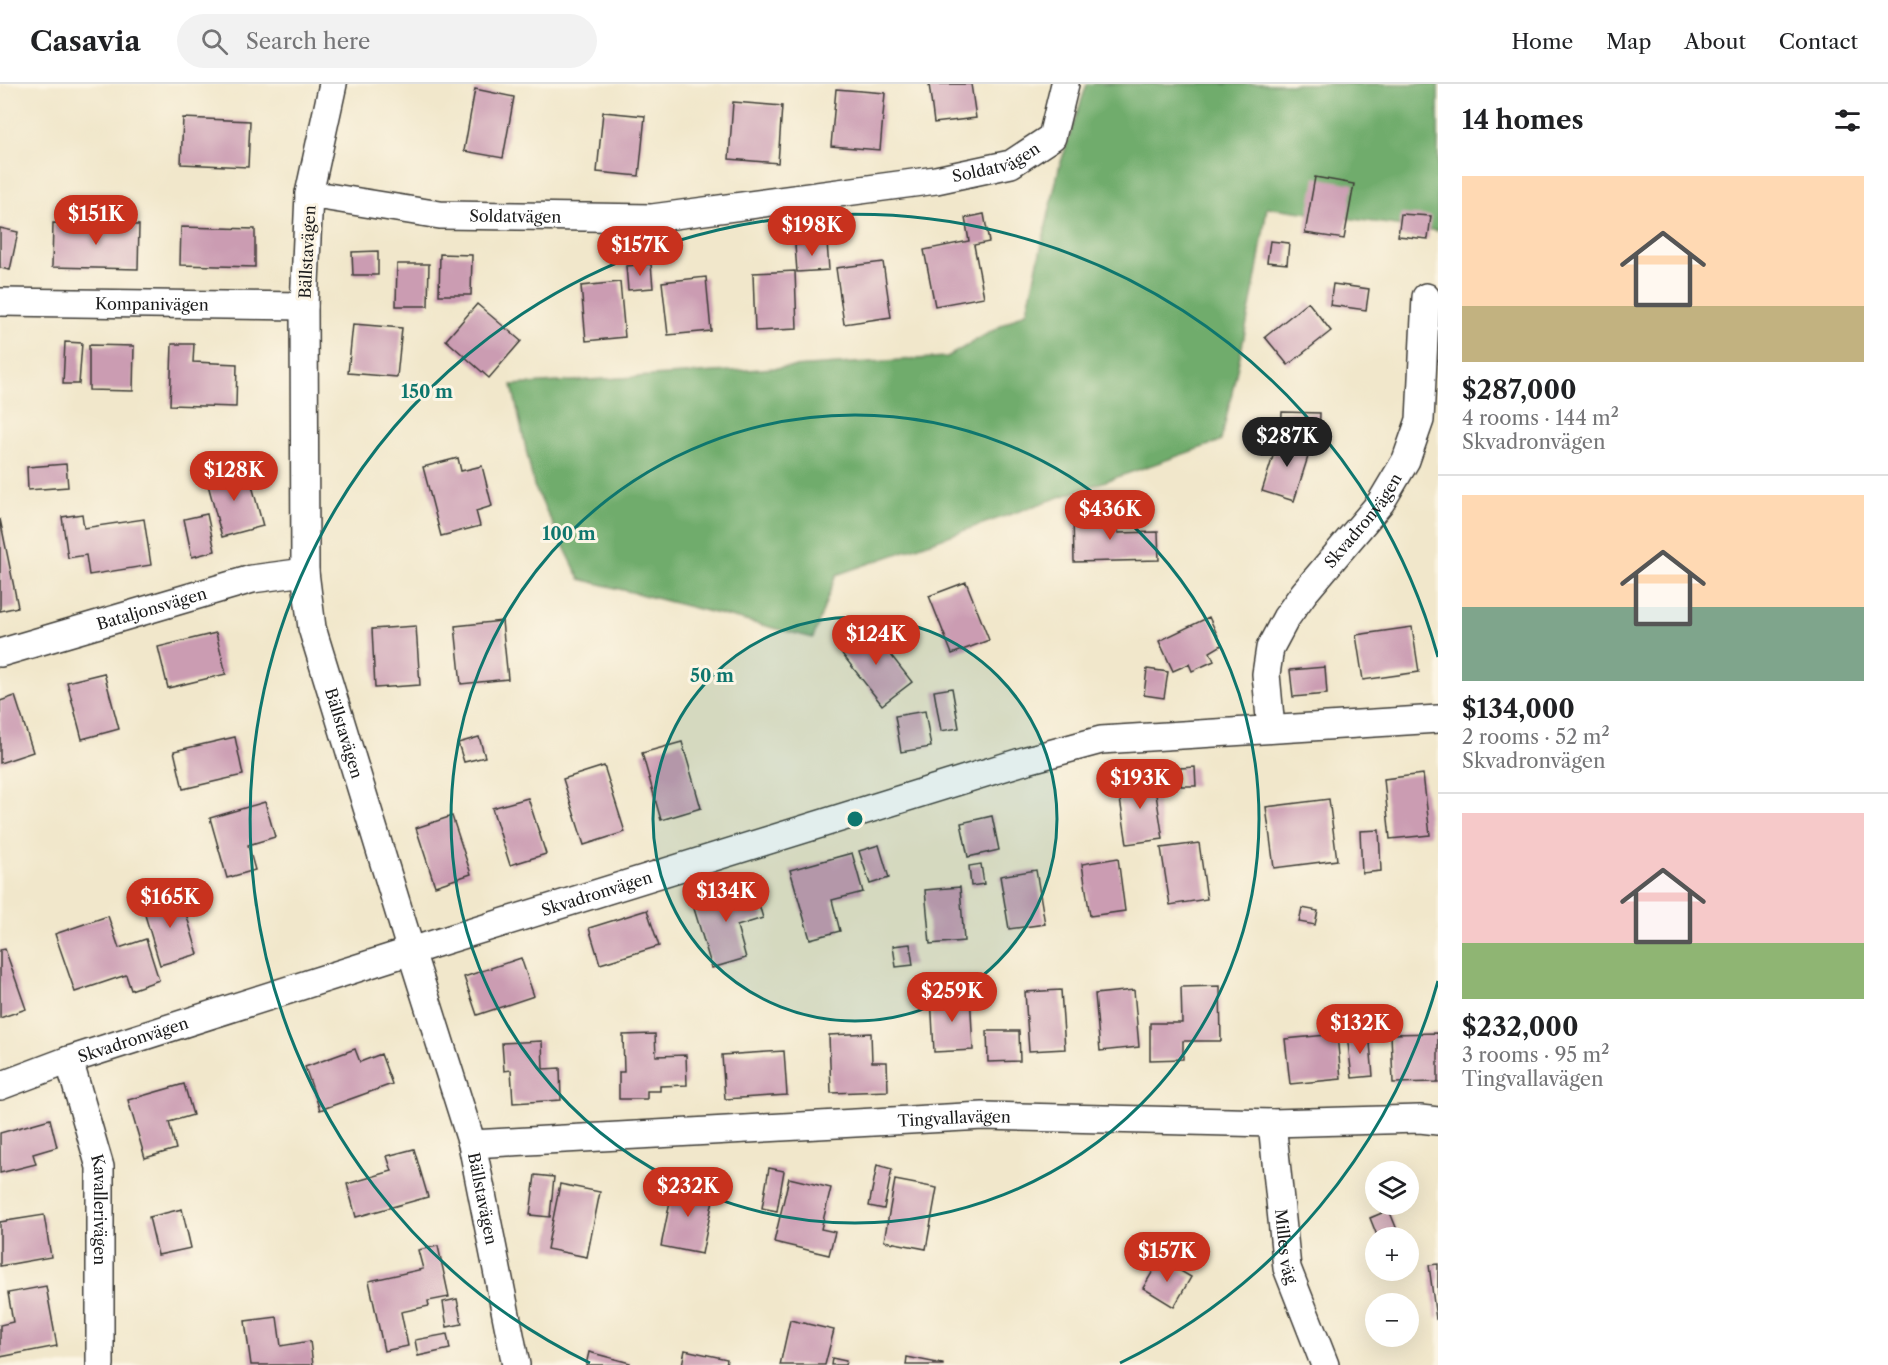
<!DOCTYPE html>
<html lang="en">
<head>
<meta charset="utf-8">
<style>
  body { margin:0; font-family:"Libre Caslon Text",serif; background:#f2f2f2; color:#202124; height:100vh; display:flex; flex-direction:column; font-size:22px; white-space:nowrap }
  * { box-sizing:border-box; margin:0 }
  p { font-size:20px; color:#757577 }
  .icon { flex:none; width:33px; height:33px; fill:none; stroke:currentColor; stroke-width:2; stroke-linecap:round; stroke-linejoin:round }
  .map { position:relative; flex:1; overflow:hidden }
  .details { display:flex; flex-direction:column; background:#fff; width:450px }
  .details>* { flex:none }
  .tools { position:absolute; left:1365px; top:1077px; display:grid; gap:12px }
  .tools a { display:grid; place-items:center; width:54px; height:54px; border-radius:50%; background:#fff; box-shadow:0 6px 24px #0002; font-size:30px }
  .price { position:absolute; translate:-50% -51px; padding:0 14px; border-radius:21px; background:#c8321e; color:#fff; font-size:20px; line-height:39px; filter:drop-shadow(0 2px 3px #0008) }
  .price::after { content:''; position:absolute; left:50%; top:36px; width:18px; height:14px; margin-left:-9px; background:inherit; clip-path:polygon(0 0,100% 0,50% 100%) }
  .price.on { background:#222; color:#fff }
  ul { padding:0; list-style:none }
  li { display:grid; align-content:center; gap:12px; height:318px; padding:0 24px }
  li+li { border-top:2px solid #e0e0e0 }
  li span { display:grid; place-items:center; height:186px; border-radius:0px; color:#555 }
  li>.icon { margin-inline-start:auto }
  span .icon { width:108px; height:108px; fill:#fffc; stroke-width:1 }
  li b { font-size:26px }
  h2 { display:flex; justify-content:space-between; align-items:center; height:72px; padding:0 24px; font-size:26px }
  header { display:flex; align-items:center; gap:36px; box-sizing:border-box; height:84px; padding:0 30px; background:#fff; border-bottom:2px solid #e0e0e0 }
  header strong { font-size:28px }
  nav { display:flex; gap:33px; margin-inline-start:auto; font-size:21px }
  .search { width:420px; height:54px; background:#f2f2f2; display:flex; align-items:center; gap:15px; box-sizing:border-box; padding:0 21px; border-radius:33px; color:#757577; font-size:22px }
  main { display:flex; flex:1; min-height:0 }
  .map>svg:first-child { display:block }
  .forest { fill:#6fac6c; stroke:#466444; stroke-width:1.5 }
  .building { fill:#cb9cb2 }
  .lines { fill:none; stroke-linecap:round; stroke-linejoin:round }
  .minor-casing { stroke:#3c3a36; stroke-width:30 }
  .minor { stroke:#fff; stroke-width:27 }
  .ring { fill:none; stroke:#0f766e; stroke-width:3 }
  .labels { text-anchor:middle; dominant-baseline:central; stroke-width:6; stroke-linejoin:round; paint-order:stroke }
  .street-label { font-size:16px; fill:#1c1c1c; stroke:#fcf5e5 }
  .centre { fill:#0f766e; stroke:#fcf5e5; stroke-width:3 }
  .ring-label { font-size:18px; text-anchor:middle; font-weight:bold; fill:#0f766e; stroke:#fcf5e5; stroke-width:6; stroke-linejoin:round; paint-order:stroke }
</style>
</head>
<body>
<header>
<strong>Casavia</strong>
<div class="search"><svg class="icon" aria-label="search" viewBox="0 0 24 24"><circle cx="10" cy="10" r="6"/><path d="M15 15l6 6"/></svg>Search here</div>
<nav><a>Home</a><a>Map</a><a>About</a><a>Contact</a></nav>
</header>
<main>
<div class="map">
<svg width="1438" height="1281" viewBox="0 0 1438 1281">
  <rect width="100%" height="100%" fill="#fcf5e5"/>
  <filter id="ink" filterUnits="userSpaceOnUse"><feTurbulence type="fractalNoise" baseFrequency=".0167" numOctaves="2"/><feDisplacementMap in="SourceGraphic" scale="12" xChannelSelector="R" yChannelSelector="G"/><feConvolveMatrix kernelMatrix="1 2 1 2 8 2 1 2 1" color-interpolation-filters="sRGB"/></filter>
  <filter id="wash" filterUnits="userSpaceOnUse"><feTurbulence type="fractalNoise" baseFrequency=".008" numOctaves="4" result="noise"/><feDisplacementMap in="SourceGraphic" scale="24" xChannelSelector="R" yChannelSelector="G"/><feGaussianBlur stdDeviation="1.35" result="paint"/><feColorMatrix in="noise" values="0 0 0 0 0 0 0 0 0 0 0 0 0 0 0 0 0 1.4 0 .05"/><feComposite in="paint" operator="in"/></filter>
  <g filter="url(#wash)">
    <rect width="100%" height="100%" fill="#f1e7cb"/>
    <path class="forest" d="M 1087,0 L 1438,0 L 1438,147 L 1267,123 C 1256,202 1239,279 1221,357 L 836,491 L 813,554 L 580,495 L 534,402 L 512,301 L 947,273 L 1027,227 L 1059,84 Z"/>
    <g id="blocks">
      <path class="building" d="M 929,0 L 971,0 L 976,34 L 934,39 Z
        M 475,5 L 514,13 L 503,74 L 464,67 Z
        M 836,5 L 885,9 L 880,66 L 831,62 Z
        M 733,18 L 782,22 L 778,79 L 729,75 Z
        M 603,28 L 645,32 L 639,92 L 597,88 Z
        M 183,34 L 250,37 L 248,83 L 181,80 Z
        M 1315,93 L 1354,100 L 1344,155 L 1305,149 Z
        M 984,130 L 989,158 L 974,161 L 984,213 L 935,222 L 924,166 L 969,157 L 965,134 Z
        M 1401,130 L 1431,132 L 1428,155 L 1398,152 Z
        M 53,139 L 139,141 L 138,185 L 52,183 Z
        M 181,143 L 255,145 L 255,183 L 180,181 Z
        M 0,144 L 18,148 L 10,186 L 0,184 Z
        M 1270,157 L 1289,159 L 1287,180 L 1267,178 Z
        M 827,158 L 829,186 L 797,188 L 795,161 Z
        M 378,167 L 378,191 L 353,191 L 352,168 Z
        M 440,170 L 472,171 L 471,211 L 439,211 Z
        M 883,178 L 891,233 L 844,240 L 836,184 Z
        M 397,180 L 429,180 L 428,222 L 396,222 Z
        M 651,180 L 653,204 L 628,206 L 626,182 Z
        M 795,187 L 797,245 L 755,247 L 753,189 Z
        M 706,193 L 711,247 L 668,251 L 662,198 Z
        M 620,198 L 625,253 L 586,257 L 581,202 Z
        M 1333,200 L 1369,205 L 1366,226 L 1330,221 Z
        M 1308,218 L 1331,247 L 1288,281 L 1265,253 Z
        M 477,220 L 521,257 L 489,294 L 446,256 Z
        M 353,240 L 402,244 L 397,293 L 348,289 Z
        M 65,258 L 82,259 L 79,300 L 63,300 Z
        M 172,260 L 194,260 L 193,278 L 237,280 L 236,323 L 170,321 Z
        M 89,261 L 134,262 L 133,307 L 89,306 Z
        M 1282,328 L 1320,329 L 1319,350 L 1281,349 Z
        M 1280,350 L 1312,360 L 1294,417 L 1262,407 Z
        M 458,374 L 461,387 L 482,382 L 492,422 L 476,427 L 480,442 L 441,452 L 423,383 Z
        M 66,380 L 68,403 L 28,406 L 27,383 Z
        M 247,383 L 263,442 L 222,453 L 206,393 Z
        M 1118,429 L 1118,449 L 1158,448 L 1159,476 L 1074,478 L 1073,430 Z
        M 82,430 L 84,444 L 144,435 L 151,481 L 89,491 L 86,471 L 68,474 L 62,433 Z
        M 207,430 L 215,467 L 192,473 L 184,435 Z
        M 0,435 L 18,523 L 0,527 Z
        M 966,498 L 989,556 L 952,570 L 929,512 Z
        M 1209,533 L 1222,561 L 1210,568 L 1214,577 L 1192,587 L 1189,580 L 1173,587 L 1159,557 Z
        M 502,537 L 508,595 L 461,600 L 455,542 Z
        M 416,542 L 420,601 L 375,604 L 372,545 Z
        M 869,543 L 912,598 L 882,621 L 839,566 Z
        M 1412,543 L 1419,588 L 1363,596 L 1356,551 Z
        M 216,549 L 226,590 L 168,604 L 158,563 Z
        M 1325,583 L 1327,610 L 1293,613 L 1290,586 Z
        M 1147,585 L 1168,588 L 1164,614 L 1144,611 Z
        M 104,589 L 119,645 L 82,655 L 67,598 Z
        M 952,604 L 959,644 L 941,647 L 934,607 Z
        M 15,612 L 33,668 L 0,679 L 0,617 Z
        M 925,627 L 931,663 L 901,668 L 895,632 Z
        M 235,653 L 243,691 L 183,705 L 174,667 Z
        M 479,653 L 485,673 L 464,678 L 458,659 Z
        M 682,658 L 701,724 L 661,736 L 642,669 Z
        M 604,682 L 625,748 L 584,761 L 563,695 Z
        M 1195,683 L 1196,702 L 1181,702 L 1180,684 Z
        M 1423,690 L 1430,751 L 1390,755 L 1384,695 Z
        M 1153,691 L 1163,755 L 1127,760 L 1117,696 Z
        M 528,714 L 546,770 L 510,781 L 492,724 Z
        M 1329,715 L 1337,776 L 1274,784 L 1266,723 Z
        M 265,718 L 275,753 L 248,761 L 255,786 L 227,794 L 210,734 Z
        M 452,732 L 471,790 L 435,802 L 416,744 Z
        M 992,732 L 999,766 L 968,773 L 961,739 Z
        M 1379,746 L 1381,787 L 1362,789 L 1360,747 Z
        M 1199,759 L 1207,815 L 1170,821 L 1161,764 Z
        M 879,761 L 889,794 L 870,800 L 859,767 Z
        M 852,769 L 863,808 L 832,816 L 840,847 L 810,855 L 790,786 Z
        M 1118,774 L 1125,827 L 1090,832 L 1082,780 Z
        M 981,780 L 984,800 L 971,802 L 969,782 Z
        M 1036,786 L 1045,840 L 1009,845 L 1000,792 Z
        M 753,800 L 763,834 L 737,842 L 746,874 L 712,884 L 692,818 Z
        M 960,803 L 964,857 L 930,860 L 925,806 Z
        M 180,809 L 198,870 L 160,881 L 142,821 Z
        M 1302,824 L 1318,827 L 1315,841 L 1299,838 Z
        M 647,826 L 659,862 L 600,880 L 589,844 Z
        M 108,832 L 119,864 L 146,855 L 159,896 L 131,906 L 126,891 L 75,908 L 55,850 Z
        M 910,860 L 913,881 L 896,883 L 893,862 Z
        M 5,865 L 26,925 L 0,934 L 0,866 Z
        M 521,874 L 534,912 L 477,931 L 464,893 Z
        M 1220,902 L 1221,957 L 1183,957 L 1183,975 L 1150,976 L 1150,939 L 1182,939 L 1181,903 Z
        M 1061,906 L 1065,965 L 1029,967 L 1025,908 Z
        M 1134,906 L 1139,963 L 1100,967 L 1095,910 Z
        M 970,909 L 973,966 L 934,968 L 931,912 Z
        M 987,947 L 1019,947 L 1020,977 L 988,978 Z
        M 1369,948 L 1373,992 L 1352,994 L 1347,950 Z
        M 871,949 L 872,978 L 887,978 L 888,1007 L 831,1009 L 829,951 Z
        M 1438,949 L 1438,998 L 1393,999 L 1391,950 Z
        M 655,950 L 656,972 L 686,971 L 687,1001 L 660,1002 L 660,1007 L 647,1007 L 647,1015 L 619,1015 L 619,988 L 624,988 L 623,951 Z
        M 1337,950 L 1341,995 L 1290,1000 L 1285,955 Z
        M 542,957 L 543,985 L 560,984 L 561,1016 L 513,1019 L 511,986 L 504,987 L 502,959 Z
        M 355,965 L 360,978 L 381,970 L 392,1000 L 320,1026 L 305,983 Z
        M 784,967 L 787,1011 L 725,1015 L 722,971 Z
        M 184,1000 L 193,1031 L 169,1038 L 176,1065 L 145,1074 L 128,1016 Z
        M 50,1035 L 57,1063 L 33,1070 L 36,1080 L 0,1089 L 0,1049 Z
        M 414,1065 L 428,1113 L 356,1133 L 347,1100 L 392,1087 L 387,1072 Z
        M 877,1081 L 892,1085 L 884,1125 L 869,1122 Z
        M 769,1084 L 784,1087 L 777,1127 L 762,1124 Z
        M 535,1091 L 554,1093 L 550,1133 L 530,1131 Z
        M 789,1094 L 831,1104 L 821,1145 L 835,1148 L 829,1171 L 774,1158 Z
        M 895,1096 L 937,1104 L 926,1165 L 884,1157 Z
        M 674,1098 L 715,1106 L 702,1170 L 661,1162 Z
        M 560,1100 L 600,1108 L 587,1173 L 547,1165 Z
        M 182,1125 L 191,1164 L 158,1171 L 149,1133 Z
        M 1389,1126 L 1400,1153 L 1378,1154 L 1370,1134 Z
        M 44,1131 L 51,1173 L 0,1182 L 0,1138 Z
        M 438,1162 L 449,1213 L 428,1217 L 429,1222 L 401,1228 L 408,1262 L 384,1267 L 369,1197 L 423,1185 L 418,1166 Z
        M 1160,1175 L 1191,1193 L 1174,1223 L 1143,1204 Z
        M 1438,1180 L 1438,1234 L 1436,1235 L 1429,1181 Z
        M 46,1202 L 57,1262 L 0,1273 L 0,1241 L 13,1238 L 8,1209 Z
        M 457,1215 L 462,1240 L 447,1243 L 443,1218 Z
        M 277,1233 L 281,1262 L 310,1257 L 313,1281 L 251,1281 L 245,1237 Z
        M 790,1236 L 834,1246 L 825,1281 L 780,1281 Z
        M 447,1250 L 450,1265 L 418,1272 L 415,1256 Z
        M 685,1266 L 727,1275 L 726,1281 L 682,1281 Z
        M 589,1268 L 630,1279 L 629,1281 L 586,1281 Z
        M 907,1273 L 943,1280 L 943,1281 L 906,1281 Z
        M 832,1274 L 846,1277 L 845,1281 L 831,1281 Z"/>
    </g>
  </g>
  <g filter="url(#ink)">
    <use href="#blocks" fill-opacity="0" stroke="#3c3a36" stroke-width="1.5"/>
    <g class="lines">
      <defs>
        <g id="minor">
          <path id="s1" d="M 333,0 L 309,110 L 304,222 L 305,488 L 312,544 L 411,867 L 472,1060 L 516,1281"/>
          <path id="s2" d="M 309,110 L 440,131 L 652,134 L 936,96 L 1011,80 L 1052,53 L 1065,0"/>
          <path id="s3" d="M 0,218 L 304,222"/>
          <path id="s4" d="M 0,569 L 252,495 L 305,488"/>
          <path id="s5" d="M 1271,645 L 1266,590 L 1270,564 L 1286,534 L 1304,509 L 1381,418 L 1406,376 L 1420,336 L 1426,213"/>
          <path id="s6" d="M 69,976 L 100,1083 L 100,1281"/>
          <path id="s7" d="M 0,1002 L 69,976 L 411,867 L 1027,676 L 1101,656 L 1438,635"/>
          <path id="s8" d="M 1272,1039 L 1287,1184 L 1325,1281"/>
          <path id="s9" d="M 472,1060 L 983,1032 L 1272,1039 L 1420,1035 L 1438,1037"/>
        </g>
      </defs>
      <use href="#minor" class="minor-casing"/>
      <use href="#minor" class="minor"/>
    </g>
  </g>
  <circle cx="855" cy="735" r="202" fill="#0f766e" fill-opacity=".12"/>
  <g class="ring">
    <circle cx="855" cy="735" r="202"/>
    <circle cx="855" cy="735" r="404"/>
    <path d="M1438 897A605 605 0 0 1 1120 1279M590 1279A605 605 0 1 1 1438 573"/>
  </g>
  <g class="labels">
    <g class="street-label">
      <text stroke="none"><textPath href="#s2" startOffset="694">Soldatvägen</textPath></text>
      <text stroke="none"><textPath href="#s2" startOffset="208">Soldatvägen</textPath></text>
      <text transform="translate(307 168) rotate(-87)">Bällstavägen</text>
      <text stroke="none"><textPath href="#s3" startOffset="152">Kompanivägen</textPath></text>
      <text stroke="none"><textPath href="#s5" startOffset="240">Skvadronvägen</textPath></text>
      <text stroke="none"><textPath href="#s4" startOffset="158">Bataljonsvägen</textPath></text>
      <text stroke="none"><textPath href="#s1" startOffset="657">Bällstavägen</textPath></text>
      <text stroke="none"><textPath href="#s7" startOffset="627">Skvadronvägen</textPath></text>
      <text stroke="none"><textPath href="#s7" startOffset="141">Skvadronvägen</textPath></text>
      <text stroke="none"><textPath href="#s9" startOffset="483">Tingvallavägen</textPath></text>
      <text stroke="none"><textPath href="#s1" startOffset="1143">Bällstavägen</textPath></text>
      <text stroke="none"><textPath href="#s6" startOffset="154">Kavallerivägen</textPath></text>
      <text stroke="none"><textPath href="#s8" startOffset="124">Milles väg</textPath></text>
    </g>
  </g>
  <circle cx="855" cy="735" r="9" class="centre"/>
  <g class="ring-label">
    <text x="427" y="314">150 m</text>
    <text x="569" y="456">100 m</text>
    <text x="712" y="598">50 m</text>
  </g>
</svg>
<div class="tools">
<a><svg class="icon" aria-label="layers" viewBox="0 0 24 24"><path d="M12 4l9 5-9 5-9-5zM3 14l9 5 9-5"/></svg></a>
<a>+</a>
<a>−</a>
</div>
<b class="price" style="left:96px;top:162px">$151K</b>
<b class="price" style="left:812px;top:173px">$198K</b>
<b class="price" style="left:640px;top:193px">$157K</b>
<b class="price on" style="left:1287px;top:384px">$287K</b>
<b class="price" style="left:234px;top:418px">$128K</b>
<b class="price" style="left:1110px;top:457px">$436K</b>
<b class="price" style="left:876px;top:582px">$124K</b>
<b class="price" style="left:1140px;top:726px">$193K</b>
<b class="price" style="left:726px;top:839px">$134K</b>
<b class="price" style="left:170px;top:845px">$165K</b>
<b class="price" style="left:952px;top:939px">$259K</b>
<b class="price" style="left:1360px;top:971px">$132K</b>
<b class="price" style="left:688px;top:1134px">$232K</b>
<b class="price" style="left:1167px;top:1199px">$157K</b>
</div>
<section class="details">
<h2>14 homes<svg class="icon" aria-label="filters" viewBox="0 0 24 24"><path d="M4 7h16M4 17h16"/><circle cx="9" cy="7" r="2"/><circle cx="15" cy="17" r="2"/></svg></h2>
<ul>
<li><span style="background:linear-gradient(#ffd9b3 70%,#c2b280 0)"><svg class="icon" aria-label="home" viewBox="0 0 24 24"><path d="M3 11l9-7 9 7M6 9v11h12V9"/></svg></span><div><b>$287,000</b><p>4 rooms · 144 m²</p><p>Skvadronvägen</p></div></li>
<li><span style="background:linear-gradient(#ffd9b3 60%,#7fa58c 0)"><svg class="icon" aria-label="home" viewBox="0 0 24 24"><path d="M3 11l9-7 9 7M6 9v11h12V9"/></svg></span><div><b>$134,000</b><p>2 rooms · 52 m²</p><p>Skvadronvägen</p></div></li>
<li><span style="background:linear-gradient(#f6c9c9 70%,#8fb573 0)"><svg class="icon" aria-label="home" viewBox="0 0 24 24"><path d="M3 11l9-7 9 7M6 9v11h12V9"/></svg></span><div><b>$232,000</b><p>3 rooms · 95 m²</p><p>Tingvallavägen</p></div></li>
</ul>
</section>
</main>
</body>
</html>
